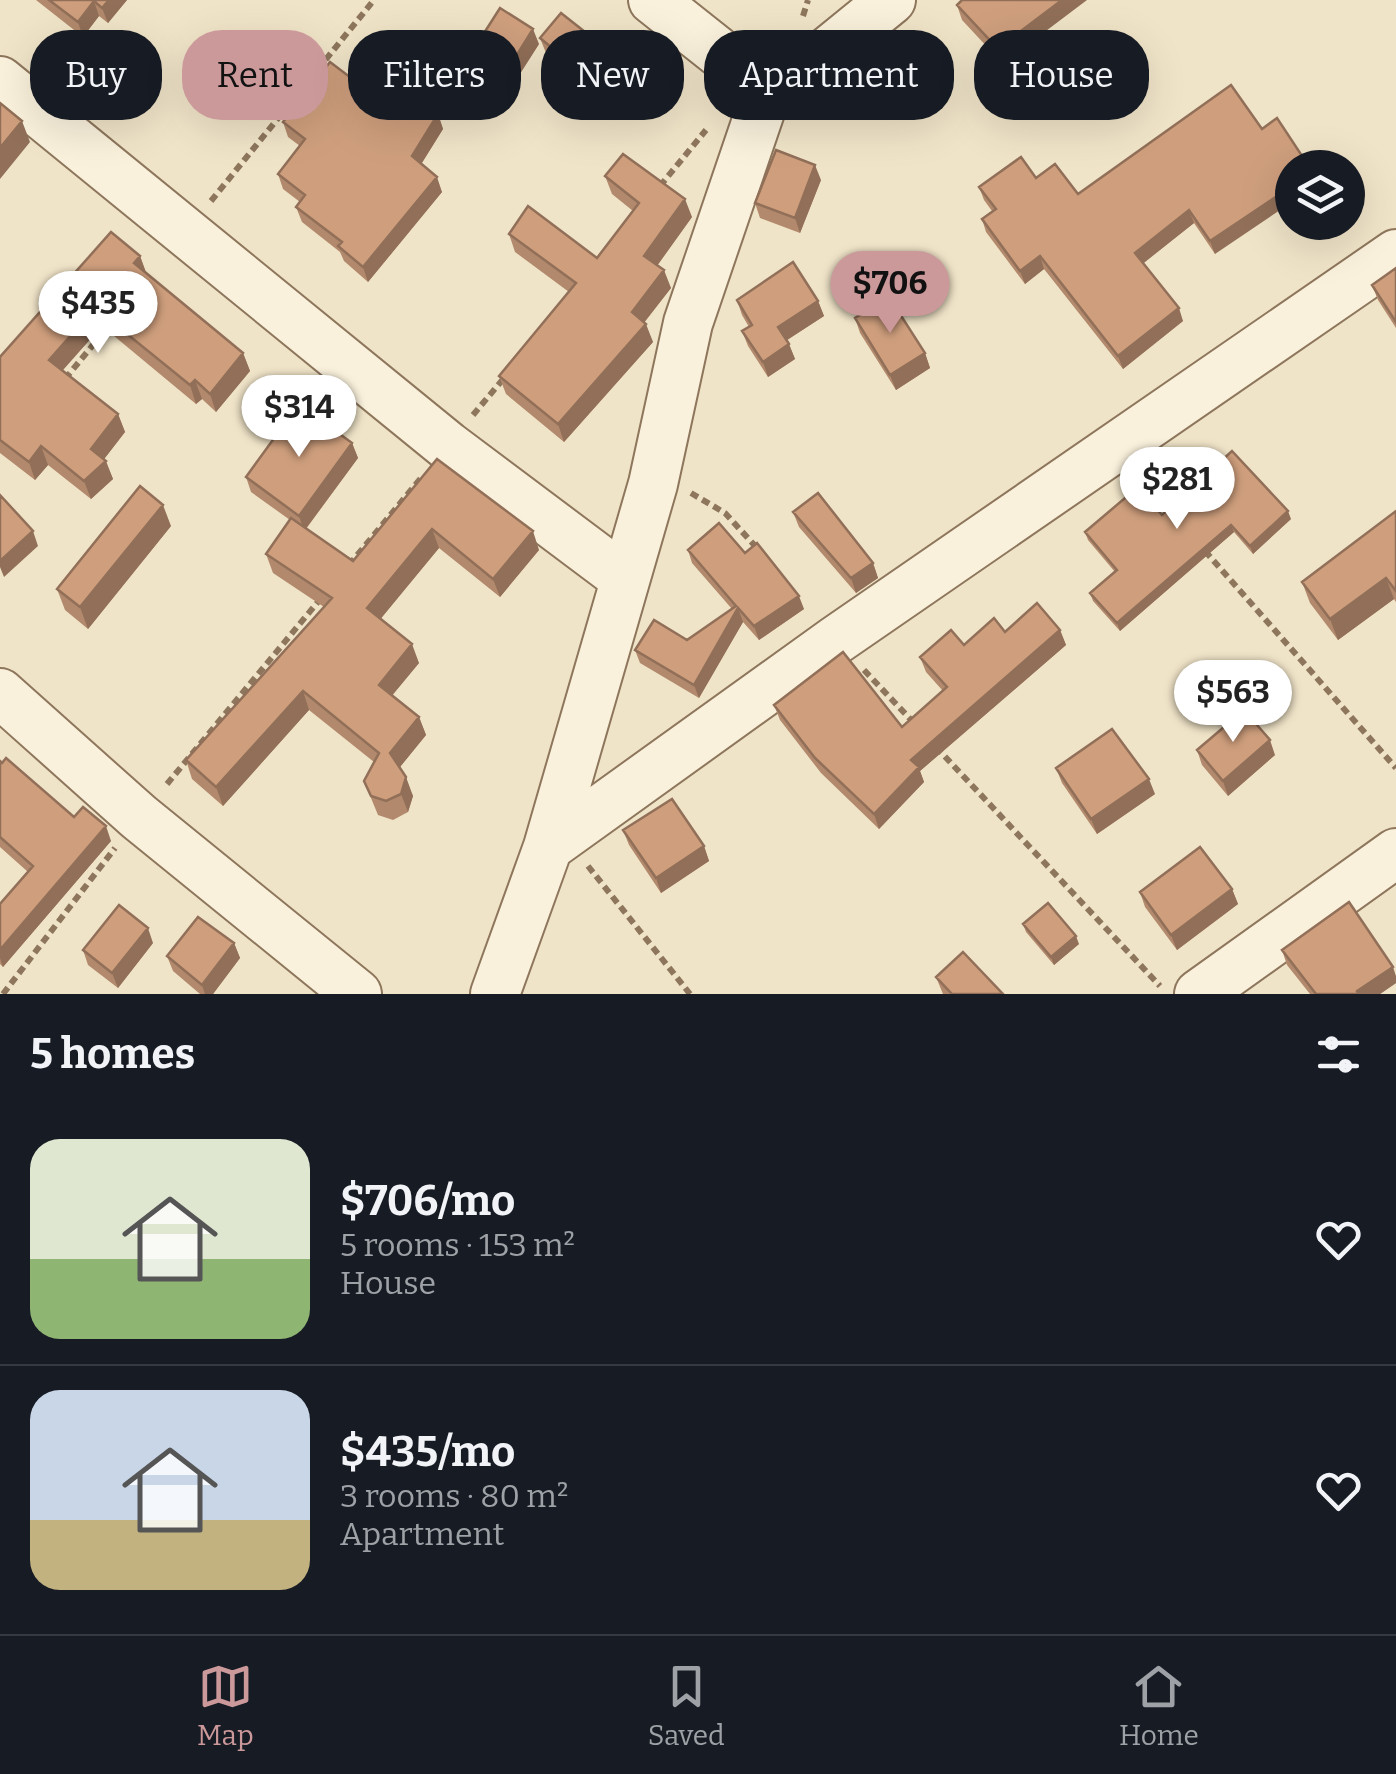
<!DOCTYPE html>
<html lang="en">
<head>
<meta charset="utf-8">
<style>
  body { margin:0; font-family:Bitter,serif; background:#20242c; color:#f1f3f6; height:100vh; display:flex; flex-direction:column; font-size:38px; white-space:nowrap }
  * { box-sizing:border-box; margin:0 }
  p { font-size:32px; color:#9ea1a6 }
  .icon { flex:none; width:55px; height:55px; fill:none; stroke:currentColor; stroke-width:2; stroke-linecap:round; stroke-linejoin:round }
  .map { position:relative; height:994px; overflow:hidden }
  .sheet { display:flex; flex-direction:column; background:#171b24; flex:1 }
  .sheet>* { flex:none }
  .top-card { position:absolute; left:30px; top:30px; width:1338px; height:90px; display:flex; gap:20px }
  .buttons { position:absolute; left:1275px; top:150px; display:grid; gap:20px }
  .buttons a { display:grid; place-items:center; width:90px; height:90px; border-radius:50%; background:#171b24; box-shadow:0 10px 40px #0002; font-size:50px }
  .price { position:absolute; translate:-50% -85px; padding:0 22px; border-radius:35px; background:#fff; color:#222; font-size:32px; line-height:65px; filter:drop-shadow(0 2px 5px #0008) }
  .price::after { content:''; position:absolute; left:50%; top:60px; width:30px; height:22px; margin-left:-15px; background:inherit; clip-path:polygon(0 0,100% 0,50% 100%) }
  .price.selected { background:#cc999b; color:#111 }
  ul { padding:0; list-style:none }
  li { display:flex; align-items:center; gap:30px; height:250px; padding:0 30px }
  li+li { border-top:2px solid #363941 }
  li span { display:grid; place-items:center; flex:none; width:280px; height:200px; border-radius:30px; color:#555 }
  li>.icon { margin-inline-start:auto }
  span .icon { width:120px; height:120px; fill:#fffc; stroke-width:1 }
  li b { font-size:42px }
  h2 { display:flex; justify-content:space-between; align-items:center; height:120px; padding:0 30px; font-size:42px }
  .chip { padding:0 35px; border-radius:40px; background:#171b24; box-shadow:0 10px 40px #0002; font-size:35px; line-height:90px }
  .chip.selected { background:#cc999b; color:#111 }
  .dock { display:flex; justify-content:space-around; align-items:center; height:140px; border-top:2px solid #363941; background:#171b24; font-size:28px; color:#9ea1a6 }
  .dock a { display:grid; justify-items:center; gap:5px }
  .dock .selected { color:#cc999b }
  .map>svg:first-child { display:block }
  .lines { fill:none; stroke-linecap:round; stroke-linejoin:round }
  .minor-casing { stroke:#8d765c; stroke-width:52 }
  .path { stroke:#8d765c; stroke-width:6; stroke-dasharray:8 5; stroke-linecap:butt }
  .minor { stroke:#faf1dc; stroke-width:48 }
  .wall { fill:#b2896c }
  .shaded-wall { fill:#916f58 }
  .building { fill:#cf9f7d; stroke:#916f58; stroke-width:2.5 }
</style>
</head>
<body>
<div class="map">
<svg width="1396" height="994" viewBox="0 0 1396 994">
  <rect width="100%" height="100%" fill="#f0e4c8"/>
  <g class="lines">
    <defs>
      <path id="minor" d="M 653,0 L 750,77 L 769,85
        M 0,81 L 448,446 L 624,578
        M 0,693 L 139,817 L 357,994
        M 548,847 L 836,640 L 1396,254
        M 495,994 L 548,847 L 653,484 L 688,323 L 769,85 L 805,70 L 891,0
        M 1199,994 L 1396,853"/>
    </defs>
    <use href="#minor" class="minor-casing"/>
    <path class="path" d="M 803,16 L 808,0
      M 660,186 L 706,130
      M 211,201 L 374,0
      M 65,379 L 111,323
      M 473,415 L 504,378
      M 1142,480 L 1174,516
      M 691,493 L 725,513 L 757,548
      M 1205,551 L 1396,768
      M 349,565 L 421,478
      M 864,670 L 914,723
      M 936,747 L 1160,986
      M 167,784 L 322,597
      M 588,866 L 690,994
      M 3,994 L 115,848"/>
    <use href="#minor" class="minor"/>
  </g>
  <path class="wall" d="M 36,0 L 127,0 L 108,23 L 99,16 L 83,37 Z
    M 957,5 L 1054,75 L 1032,95 L 962,20 Z
    M 540,38 L 604,58 L 584,84 L 546,53 Z
    M 539,44 L 493,116 L 460,95 L 454,80 Z
    M 359,84 L 438,114 L 443,129 L 421,164 L 442,192 L 368,282 L 344,261 L 340,252 L 302,222 L 296,207 L 300,202 L 283,189 L 278,174 L 300,146 L 288,137 L 283,122 Z
    M 1231,85 L 1215,254 L 1194,223 L 1143,263 L 1183,321 L 1123,369 L 1044,269 L 1025,284 L 986,232 L 982,219 L 992,211 L 984,200 L 979,187 L 1036,178 L 1078,194 Z
    M 605,176 L 692,217 L 657,266 L 671,288 L 644,323 L 653,342 L 564,442 L 506,394 L 499,376 L 569,292 L 515,252 L 509,234 L 597,258 L 633,211 L 612,194 Z
    M 821,180 L 800,233 L 760,218 L 755,203 Z
    M 140,256 L 146,273 L 243,353 L 250,371 L 216,412 L 202,399 L 196,404 L 102,326 L 62,370 L 118,414 L 125,432 L 104,459 L 113,479 L 91,499 L 48,465 L 35,480 L 0,453 L 0,357 Z
    M 1396,268 L 1396,328 L 1378,300 L 1372,285 Z
    M 737,300 L 818,301 L 824,316 L 787,340 L 795,359 L 768,377 L 748,346 L 742,331 L 749,327 L 742,315 Z
    M 855,318 L 925,353 L 930,368 L 896,390 L 860,333 Z
    M 352,443 L 358,458 L 306,529 L 353,561 L 437,459 L 539,550 L 500,597 L 439,548 L 380,619 L 419,663 L 392,695 L 419,717 L 426,735 L 399,768 L 413,796 L 408,812 L 393,820 L 378,815 L 364,781 L 374,762 L 309,710 L 223,806 L 192,779 L 186,760 L 324,607 L 273,573 L 266,554 L 290,520 L 251,492 L 246,477 Z
    M 1396,511 L 1396,602 L 1394,599 L 1338,640 L 1310,603 L 1302,582 Z
    M 793,512 L 873,563 L 878,578 L 856,593 L 799,527 Z
    M 1162,515 L 1291,519 L 1253,554 L 1234,532 L 1120,631 L 1093,601 L 1090,593 L 1115,572 L 1088,540 L 1085,532 Z
    M 171,526 L 88,629 L 65,610 L 57,589 Z
    M 688,550 L 745,553 L 804,609 L 759,640 L 743,622 L 699,698 L 640,663 L 635,650 L 687,640 L 732,609 L 692,563 Z
    M 1060,630 L 1066,645 L 920,771 L 924,782 L 879,829 L 821,773 L 780,720 L 774,705 L 902,727 L 943,691 L 926,672 L 920,657 L 1005,632 Z
    M 1197,750 L 1275,755 L 1228,796 L 1202,765 Z
    M 0,761 L 74,817 L 111,841 L 3,967 L 0,964 L 0,904 L 28,872 L 0,847 Z
    M 1056,768 L 1155,794 L 1097,834 L 1062,783 Z
    M 623,830 L 704,846 L 709,861 L 661,893 L 629,845 Z
    M 1232,889 L 1238,904 L 1177,950 L 1145,907 L 1140,892 Z
    M 1023,924 L 1079,944 L 1054,965 L 1026,932 Z
    M 153,943 L 118,988 L 88,965 L 83,950 Z
    M 234,943 L 240,958 L 213,994 L 200,994 L 173,971 L 167,956 Z
    M 1282,950 L 1396,976 L 1396,983 L 1380,994 L 1310,994 L 1287,965 Z
    M 936,977 L 1003,994 L 943,994 Z"/>
  <path class="shaded-wall" d="M 109,0 L 127,0 L 108,23 L 102,8 Z
    M 1062,0 L 1087,0 L 1026,46 L 1021,31 Z
    M 94,1 L 99,16 L 83,37 L 78,22 Z
    M 533,29 L 539,44 L 493,116 L 488,101 Z
    M 599,43 L 604,58 L 584,84 L 578,69 Z
    M 1048,60 L 1054,75 L 1032,95 L 1027,80 Z
    M 438,114 L 443,129 L 417,171 L 412,156 Z
    M 22,121 L 30,142 L 0,179 L 0,148 Z
    M 815,165 L 821,180 L 800,233 L 795,218 Z
    M 437,177 L 442,192 L 368,282 L 363,267 Z
    M 1292,186 L 1292,202 L 1215,254 L 1210,241 Z
    M 685,199 L 692,217 L 651,274 L 644,256 Z
    M 1189,210 L 1194,223 L 1140,266 L 1135,253 Z
    M 140,256 L 147,275 L 134,263 Z
    M 1040,256 L 1044,269 L 1025,284 L 1020,271 Z
    M 664,270 L 671,288 L 638,330 L 632,312 Z
    M 818,301 L 824,316 L 784,342 L 778,327 Z
    M 95,308 L 102,326 L 56,378 L 49,360 Z
    M 1179,308 L 1183,321 L 1123,369 L 1118,356 Z
    M 646,324 L 653,342 L 564,442 L 558,424 Z
    M 789,344 L 795,359 L 768,377 L 763,362 Z
    M 243,353 L 250,371 L 216,412 L 210,394 Z
    M 925,353 L 930,368 L 896,390 L 890,375 Z
    M 195,380 L 202,399 L 196,404 L 190,385 Z
    M 118,414 L 125,432 L 98,467 L 91,449 Z
    M 352,443 L 358,458 L 304,531 L 299,516 Z
    M 41,446 L 48,465 L 35,480 L 29,462 Z
    M 106,461 L 113,479 L 91,499 L 84,481 Z
    M 163,505 L 171,526 L 88,629 L 80,607 Z
    M 1288,511 L 1291,519 L 1253,554 L 1250,546 Z
    M 1231,525 L 1234,532 L 1120,631 L 1117,623 Z
    M 432,529 L 439,548 L 374,627 L 367,608 Z
    M 33,531 L 38,546 L 4,577 L 0,567 L 0,561 Z
    M 533,531 L 539,550 L 500,597 L 493,579 Z
    M 873,563 L 878,578 L 856,593 L 851,578 Z
    M 1386,578 L 1394,599 L 1338,640 L 1330,619 Z
    M 799,596 L 804,609 L 759,640 L 754,626 Z
    M 738,608 L 743,622 L 699,698 L 694,685 Z
    M 1060,630 L 1066,645 L 920,771 L 924,782 L 879,829 L 874,814 L 911,760 Z
    M 412,644 L 419,663 L 386,703 L 379,685 Z
    M 303,691 L 309,710 L 223,806 L 216,787 Z
    M 419,717 L 426,735 L 396,772 L 390,753 Z
    M 1270,740 L 1275,755 L 1228,796 L 1223,781 Z
    M 406,777 L 413,796 L 408,812 L 401,794 Z
    M 1149,779 L 1155,794 L 1097,834 L 1091,819 Z
    M 106,826 L 111,841 L 3,967 L 0,958 L 0,950 Z
    M 704,846 L 709,861 L 661,893 L 656,878 Z
    M 1232,889 L 1238,904 L 1177,950 L 1171,935 Z
    M 148,928 L 153,943 L 118,988 L 112,973 Z
    M 1076,936 L 1079,944 L 1054,965 L 1051,957 Z
    M 234,943 L 240,958 L 213,994 L 205,994 L 202,985 Z
    M 1393,967 L 1396,976 L 1396,983 L 1380,994 L 1358,994 L 1357,991 Z"/>
  <path class="building" d="M 49,0 L 109,0 L 102,8 L 94,1 L 78,22 Z
    M 962,0 L 1062,0 L 1021,31 L 1048,60 L 1027,80 L 957,5 Z
    M 500,8 L 533,29 L 488,101 L 454,80 Z
    M 561,13 L 599,43 L 578,69 L 540,38 Z
    M 330,62 L 359,84 L 367,71 L 438,114 L 412,156 L 437,177 L 363,267 L 338,246 L 342,242 L 296,207 L 305,195 L 278,174 L 305,139 L 283,122 Z
    M 1231,85 L 1262,129 L 1277,118 L 1310,168 L 1292,168 L 1292,186 L 1210,241 L 1189,210 L 1135,253 L 1179,308 L 1118,356 L 1040,256 L 1020,271 L 982,219 L 996,209 L 979,187 L 1021,157 L 1036,178 L 1055,164 L 1078,194 Z
    M 0,103 L 22,121 L 0,148 Z
    M 776,150 L 815,165 L 795,218 L 755,203 Z
    M 623,154 L 685,199 L 644,256 L 664,270 L 632,312 L 646,324 L 558,424 L 499,376 L 576,283 L 509,234 L 528,206 L 597,258 L 639,203 L 605,176 Z
    M 111,232 L 140,256 L 134,263 L 243,353 L 210,394 L 195,380 L 190,385 L 95,308 L 49,360 L 118,414 L 91,449 L 106,461 L 84,481 L 41,446 L 29,462 L 0,440 L 0,357 Z
    M 793,262 L 818,301 L 778,327 L 789,344 L 763,362 L 742,331 L 752,325 L 737,300 Z
    M 1396,268 L 1396,322 L 1372,285 Z
    M 889,297 L 925,353 L 890,375 L 855,318 Z
    M 299,404 L 352,443 L 299,516 L 246,477 Z
    M 1232,451 L 1288,511 L 1250,546 L 1231,525 L 1117,623 L 1090,593 L 1117,570 L 1085,532 L 1138,487 L 1162,515 Z
    M 437,459 L 533,531 L 493,579 L 432,529 L 367,608 L 412,644 L 379,685 L 419,717 L 390,753 L 406,777 L 401,794 L 386,801 L 371,796 L 364,781 L 379,753 L 303,691 L 216,787 L 186,760 L 332,598 L 266,554 L 291,518 L 353,561 Z
    M 140,486 L 163,505 L 80,607 L 57,589 Z
    M 818,493 L 873,563 L 851,578 L 793,512 Z
    M 0,495 L 33,531 L 0,561 Z
    M 1396,511 L 1396,591 L 1386,578 L 1330,619 L 1302,582 Z
    M 719,523 L 745,553 L 757,543 L 799,596 L 754,626 L 738,608 L 694,685 L 635,650 L 654,620 L 687,640 L 736,606 L 688,550 Z
    M 1037,603 L 1060,630 L 911,760 L 919,767 L 874,814 L 815,758 L 774,705 L 843,652 L 902,727 L 947,687 L 920,657 L 951,630 L 964,645 L 994,618 L 1005,632 Z
    M 1244,710 L 1270,740 L 1223,781 L 1197,750 Z
    M 1112,729 L 1149,779 L 1091,819 L 1056,768 Z
    M 6,758 L 74,817 L 83,807 L 106,826 L 0,950 L 0,904 L 33,866 L 0,837 L 0,761 L 2,763 Z
    M 672,799 L 704,846 L 656,878 L 623,830 Z
    M 1200,847 L 1232,889 L 1171,935 L 1140,892 Z
    M 1349,902 L 1393,967 L 1357,991 L 1359,994 L 1316,994 L 1282,950 Z
    M 1048,903 L 1076,936 L 1051,957 L 1023,924 Z
    M 119,905 L 148,928 L 112,973 L 83,950 Z
    M 198,917 L 234,943 L 202,985 L 167,956 Z
    M 963,952 L 1003,994 L 952,994 L 936,977 Z"/>
</svg>
<div class="buttons">
<a><svg class="icon" aria-label="layers" viewBox="0 0 24 24"><path d="M12 4l9 5-9 5-9-5zM3 14l9 5 9-5"/></svg></a>
</div>
<b class="price selected" style="left:890px;top:336px">$706</b>
<b class="price" style="left:98px;top:356px">$435</b>
<b class="price" style="left:299px;top:460px">$314</b>
<b class="price" style="left:1177px;top:532px">$281</b>
<b class="price" style="left:1233px;top:745px">$563</b>
<div class="top-card">
<a class="chip">Buy</a>
<a class="chip selected">Rent</a>
<a class="chip">Filters</a>
<a class="chip">New</a>
<a class="chip">Apartment</a>
<a class="chip">House</a>
</div>
</div>
<section class="sheet">
<h2>5 homes<svg class="icon" aria-label="filters" viewBox="0 0 24 24"><path d="M4 7h16M4 17h16"/><circle cx="9" cy="7" r="2"/><circle cx="15" cy="17" r="2"/></svg></h2>
<ul>
<li><span style="background:linear-gradient(#dfe7d0 60%,#8fb573 0)"><svg class="icon" aria-label="home" viewBox="0 0 24 24"><path d="M3 11l9-7 9 7M6 9v11h12V9"/></svg></span><div><b>$706/mo</b><p>5 rooms · 153 m²</p><p>House</p></div><svg class="icon" aria-label="heart" viewBox="0 0 24 24"><path d="M12 20l-8-8c-3-5 5-10 8-4 3-6 11-1 8 4z"/></svg></li>
<li><span style="background:linear-gradient(#c9d6e8 65%,#c2b280 0)"><svg class="icon" aria-label="home" viewBox="0 0 24 24"><path d="M3 11l9-7 9 7M6 9v11h12V9"/></svg></span><div><b>$435/mo</b><p>3 rooms · 80 m²</p><p>Apartment</p></div><svg class="icon" aria-label="heart" viewBox="0 0 24 24"><path d="M12 20l-8-8c-3-5 5-10 8-4 3-6 11-1 8 4z"/></svg></li>
</ul>
</section>
<nav class="dock">
<a class="selected"><svg class="icon" aria-label="map" viewBox="0 0 24 24"><path d="M3 6l6-2 6 2 6-2v14l-6 2-6-2-6 2zM9 4v14M15 6v14"/></svg>Map</a>
<a><svg class="icon" aria-label="saved" viewBox="0 0 24 24"><path d="M7 4h10v16l-5-4-5 4z"/></svg>Saved</a>
<a><svg class="icon" aria-label="home" viewBox="0 0 24 24"><path d="M3 11l9-7 9 7M6 9v11h12V9"/></svg>Home</a>
</nav>
</body>
</html>
